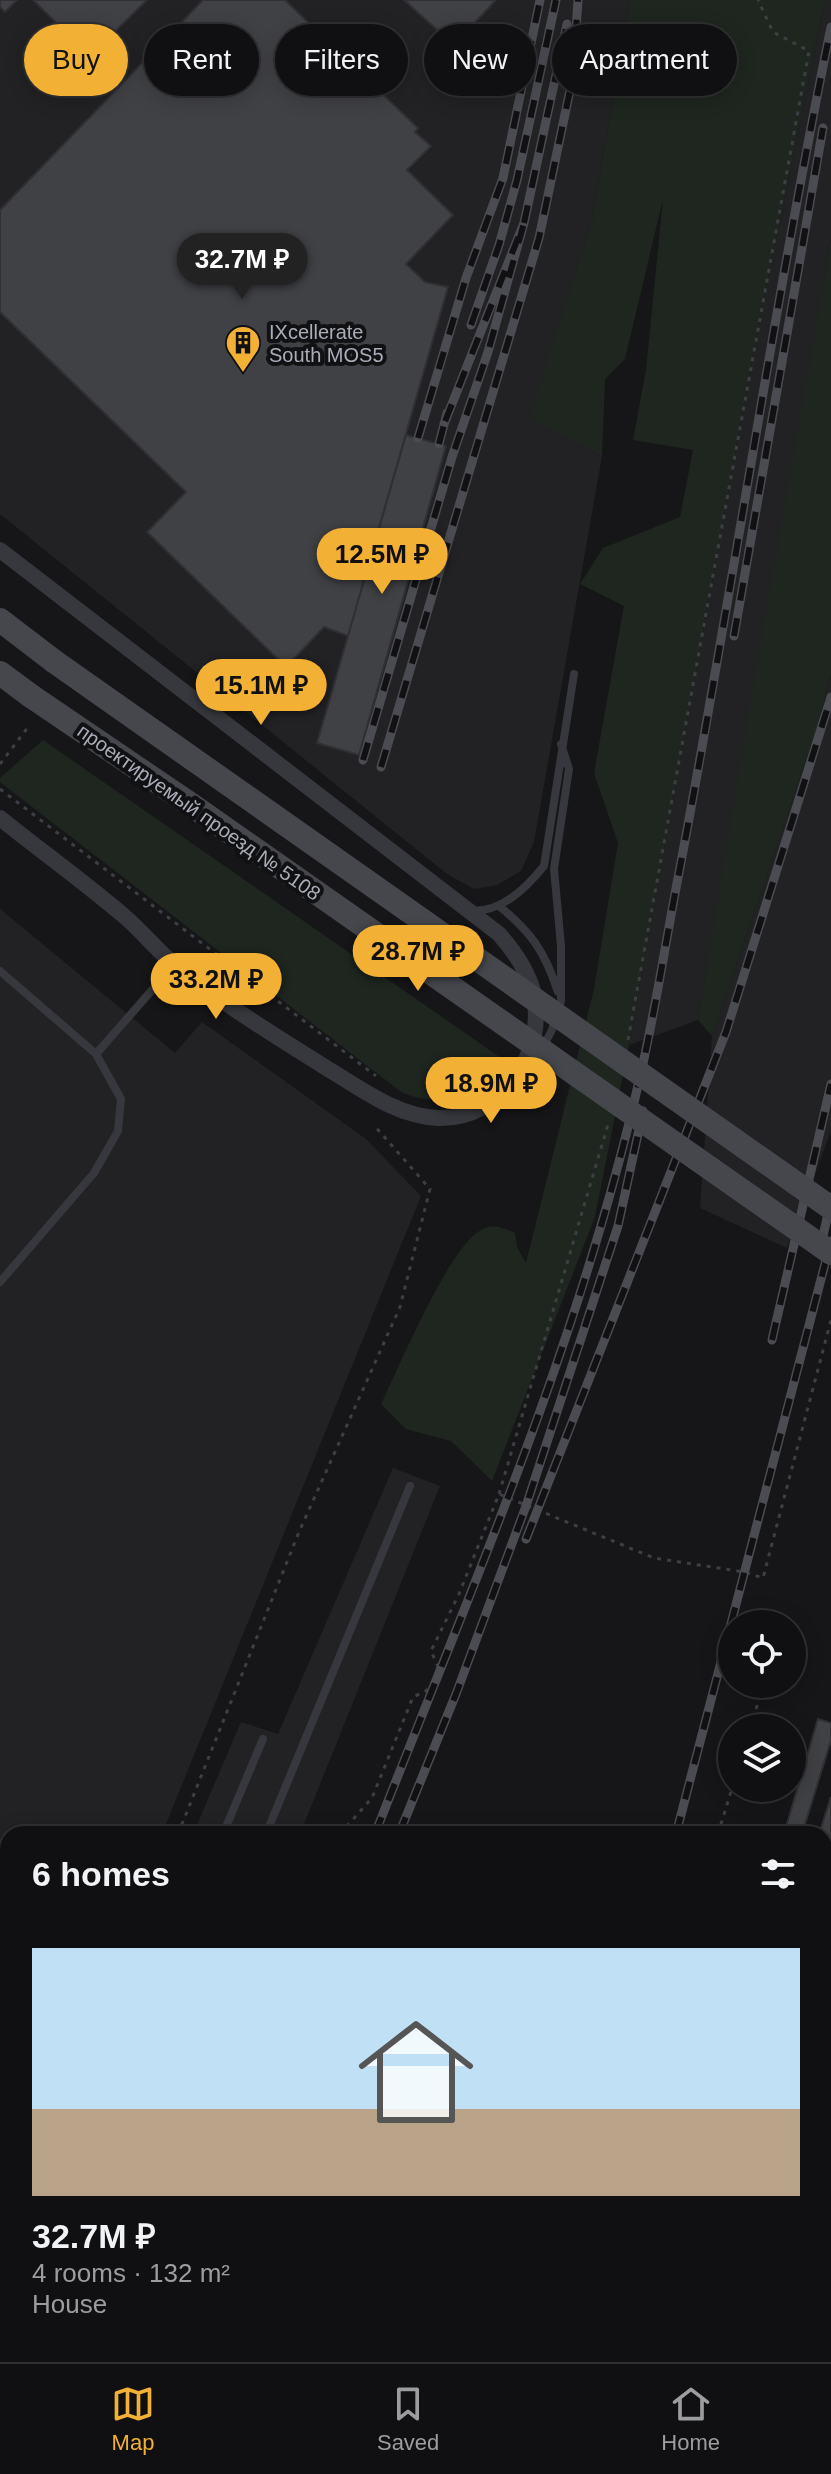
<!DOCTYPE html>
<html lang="en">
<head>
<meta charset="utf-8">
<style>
  body { margin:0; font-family:Arial,sans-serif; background:#19191b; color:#f1f3f6; height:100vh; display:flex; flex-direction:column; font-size:30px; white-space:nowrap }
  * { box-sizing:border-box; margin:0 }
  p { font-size:26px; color:#9c9d9f }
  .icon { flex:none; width:44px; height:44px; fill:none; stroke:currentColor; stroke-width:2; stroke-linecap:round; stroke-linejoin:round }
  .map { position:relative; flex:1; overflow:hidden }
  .drawer { position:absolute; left:0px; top:1826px; width:832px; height:536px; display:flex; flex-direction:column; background:#101012; border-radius:24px 24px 0 0; box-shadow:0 4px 20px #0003,0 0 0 2px #303032 }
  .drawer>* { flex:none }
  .hud { position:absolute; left:24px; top:24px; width:784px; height:72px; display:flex; gap:16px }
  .controls { position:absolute; left:718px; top:1610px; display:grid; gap:16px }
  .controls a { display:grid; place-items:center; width:88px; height:88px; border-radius:50%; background:#101012; box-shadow:0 4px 20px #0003,0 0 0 2px #303032; font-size:40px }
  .price { position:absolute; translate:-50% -68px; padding:0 18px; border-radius:28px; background:#f2b134; color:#111; font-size:26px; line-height:52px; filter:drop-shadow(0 2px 4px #0008) }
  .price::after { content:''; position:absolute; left:50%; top:48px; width:24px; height:18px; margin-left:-12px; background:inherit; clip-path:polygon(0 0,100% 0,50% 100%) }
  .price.on { background:#222; color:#fff }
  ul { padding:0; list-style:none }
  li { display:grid; align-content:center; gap:16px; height:424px; padding:0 32px }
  li span { display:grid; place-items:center; height:248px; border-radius:0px; color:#555 }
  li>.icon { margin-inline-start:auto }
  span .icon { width:144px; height:144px; fill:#fffc; stroke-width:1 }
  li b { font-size:34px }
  h2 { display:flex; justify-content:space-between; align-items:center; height:96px; padding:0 32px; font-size:34px }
  .tag { padding:0 28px; border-radius:36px; background:#101012; box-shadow:0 4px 20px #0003,0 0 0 2px #303032; font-size:28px; line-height:72px }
  .tag.on { background:#f2b134; color:#111 }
  .tabs { display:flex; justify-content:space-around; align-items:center; height:112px; border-top:2px solid #303032; background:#101012; font-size:22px; color:#9c9d9f }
  .tabs a { display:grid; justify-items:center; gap:4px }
  .tabs .on { color:#f2b134 }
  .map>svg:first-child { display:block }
  .built { fill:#222225 }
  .green { fill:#1e261f }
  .building { fill:#404145; stroke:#303034; stroke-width:2 }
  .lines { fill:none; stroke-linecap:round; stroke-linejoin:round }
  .path { stroke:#3d3f44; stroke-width:3; stroke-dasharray:4 6; stroke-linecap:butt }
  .lane { stroke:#37383d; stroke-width:8 }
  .street { stroke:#37383d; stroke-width:16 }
  .secondary { stroke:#45474d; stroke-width:24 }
  .rail-casing { stroke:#4a4c52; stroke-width:9 }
  .rail { stroke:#111113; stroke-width:6; stroke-dasharray:18; stroke-linecap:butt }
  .secondary-bridge { stroke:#45474d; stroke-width:24 }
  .labels { text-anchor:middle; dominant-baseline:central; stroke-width:8; stroke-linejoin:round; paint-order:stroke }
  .poi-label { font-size:20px; fill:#a8adb8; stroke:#111113; text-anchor:start }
  .street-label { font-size:20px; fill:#a8adb8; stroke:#111113 }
</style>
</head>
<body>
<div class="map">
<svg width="831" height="2362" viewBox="0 0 831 2362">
  <rect width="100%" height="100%" fill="#161618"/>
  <path class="built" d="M 0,0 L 630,0 L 592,220 L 530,419 L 602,456 L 534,842 L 521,871 L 497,885 L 474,889 L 447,874 L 0,514 Z
    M 825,0 L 831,0 L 831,239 L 698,1020 L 629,1045 L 752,359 Z
    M 831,675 L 831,1131 L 787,1248 L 700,1208 L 712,1036 L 819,722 Z
    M 0,909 L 175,1053 L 202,1022 L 366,1139 L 421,1196 L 162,1834 L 8,1834 L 8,1958 L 0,1954 Z
    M 393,1468 L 440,1486 L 300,1834 L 193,1834 L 241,1722 L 278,1734 Z
    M 0,2330 L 8,2331 L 8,2354 L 125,2354 L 147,2362 L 0,2362 Z"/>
  <path class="green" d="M 630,0 L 825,0 L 752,359 L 629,1045 L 595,1217 L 492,1481 L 451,1441 L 406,1429 L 381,1404 C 399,1368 451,1240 485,1228 C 496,1224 505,1229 515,1233 L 517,1247 L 526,1263 L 594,989 L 618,843 L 594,773 L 624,606 L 580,584 L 603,548 L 680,517 L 693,450 L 633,440 L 646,370 L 663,199 L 625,359 L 605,379 L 602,456 L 529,419 L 592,220 Z
    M 831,239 L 831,675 L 819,722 L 712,1036 L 698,1020 L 753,686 Z
    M 43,740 L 507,1062 L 504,1068 L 495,1061 L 488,1069 L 495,1077 C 469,1098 433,1107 401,1092 L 0,782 L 0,778 Z"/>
  <path class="building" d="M 0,0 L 17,0 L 5,12 L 0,7 Z
    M 33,0 L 147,0 L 90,56 Z
    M 203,0 L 285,0 L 418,128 L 415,132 L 431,146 L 407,170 L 453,215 L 406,264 L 425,282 L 448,287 L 348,636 L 324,627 L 286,667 L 147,532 L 186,492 L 0,312 L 0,210 Z
    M 404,0 L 496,0 L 454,45 Z
    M 406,435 L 446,446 L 359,755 L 317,743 Z
    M 818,1719 L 831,1723 L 831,1740 L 802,1834 L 784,1834 Z
    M 831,1797 L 831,1914 L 824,1936 L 824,1834 L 819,1834 Z
    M 831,1971 L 831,2103 L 828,2114 L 824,2113 L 824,1994 Z
    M 620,2354 L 642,2354 L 639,2362 L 616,2362 Z
    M 696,2354 L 736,2354 L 733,2362 L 707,2362 L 708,2360 Z"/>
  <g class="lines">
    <path class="path" d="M 0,764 L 29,726
      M 0,789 L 376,1076
      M 628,1040 L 809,51 L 773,32 L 758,0
      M 499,1494 L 609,1121
      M 750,1728 L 764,1684
      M 178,1834 L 299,1532 L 400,1307 L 430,1189 L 373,1124
      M 340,1834 L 372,1798 L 413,1697 L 426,1691 L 440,1671 L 431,1651 L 459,1594 L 499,1494 L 654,1558 L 744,1572 L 763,1578 L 831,1320
      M 718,1834 L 732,1788
      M 824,2353 L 831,2336
      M 820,2362 L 823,2354"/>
    <path class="lane" d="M 499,906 C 532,933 545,952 558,992
      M 473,911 C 503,911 526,888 544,866 L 574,674
      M 0,971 L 96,1054 L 121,1099 L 118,1131 L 94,1173 L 0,1282
      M 543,1047 L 552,1030 L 561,1001 L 561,946 L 554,869 L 569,769 L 561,744
      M 96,1054 L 174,965
      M 223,1834 L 263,1739
      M 266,1834 L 410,1486
      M 0,2179 L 8,2179"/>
    <path class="street" d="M 0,550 L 499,934 C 514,951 527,969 533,991 C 548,1051 503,1120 438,1118 C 398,1116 366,1092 333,1072 C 280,1039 226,1006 177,967 C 158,952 143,932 124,916 C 84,882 41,851 0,818
      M 0,2259 L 8,2241
      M 824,2275 L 831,2258
      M 788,2362 L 792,2354"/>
    <path class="secondary" d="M 0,620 L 55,662
      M 0,673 L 31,696"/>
    <defs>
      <path id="rail" d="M 524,223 L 567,24
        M 471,325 L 499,245 L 517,180 L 556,0
        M 418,438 L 466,278 L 503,178 L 540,0
        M 439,444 L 447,413
        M 734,636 L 823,128
        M 363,760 L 452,457 L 488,352 L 524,223 L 444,424
        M 381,767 L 539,238 L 573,76 L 578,0
        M 819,1253 L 831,1201
        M 772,1340 L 831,1084
        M 526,1539 L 726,1032 L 831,697
        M 375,1834 C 472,1586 580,1341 639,1081 C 655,1014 665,945 678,878 C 732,595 773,309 831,27
        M 399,1834 L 456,1694 L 526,1506 L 618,1226 L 643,1111
        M 676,1834 L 831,1241
        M 169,2362 L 172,2354
        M 182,2362 L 186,2354
        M 200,2362 L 203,2354
        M 529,2362 L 532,2354
        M 585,2362 L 588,2354"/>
    </defs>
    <use href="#rail" class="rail-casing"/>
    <use href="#rail" class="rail"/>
    <path class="secondary-bridge" d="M 55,662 L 831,1208
      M 31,696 L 193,806 L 831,1253"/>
  </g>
  <defs>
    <symbol id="building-pin" viewBox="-11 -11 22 30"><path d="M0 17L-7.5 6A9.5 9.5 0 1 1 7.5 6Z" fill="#f2b134" stroke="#111113"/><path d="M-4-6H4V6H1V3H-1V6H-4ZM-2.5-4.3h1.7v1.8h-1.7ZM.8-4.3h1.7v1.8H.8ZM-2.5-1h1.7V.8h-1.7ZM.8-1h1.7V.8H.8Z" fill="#111"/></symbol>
  </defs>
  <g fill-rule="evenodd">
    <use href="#building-pin" x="223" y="323" width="40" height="54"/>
  </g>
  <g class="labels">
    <g class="poi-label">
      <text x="269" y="332">IXcellerate<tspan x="269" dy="23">South MOS5</tspan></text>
    </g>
    <g class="street-label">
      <text transform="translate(199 812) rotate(35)">проектируемый проезд № 5108</text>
    </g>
  </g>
</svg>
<div class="controls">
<a><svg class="icon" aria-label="locate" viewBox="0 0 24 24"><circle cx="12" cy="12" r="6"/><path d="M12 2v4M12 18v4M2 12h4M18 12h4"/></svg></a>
<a><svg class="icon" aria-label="layers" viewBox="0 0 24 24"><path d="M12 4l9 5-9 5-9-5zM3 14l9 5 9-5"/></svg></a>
</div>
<b class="price on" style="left:242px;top:301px">32.7M ₽</b>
<b class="price" style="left:382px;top:596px">12.5M ₽</b>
<b class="price" style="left:261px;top:727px">15.1M ₽</b>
<b class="price" style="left:418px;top:993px">28.7M ₽</b>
<b class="price" style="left:216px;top:1021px">33.2M ₽</b>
<b class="price" style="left:491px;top:1125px">18.9M ₽</b>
<div class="hud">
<a class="tag on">Buy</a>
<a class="tag">Rent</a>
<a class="tag">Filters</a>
<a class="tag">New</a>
<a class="tag">Apartment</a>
</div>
<section class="drawer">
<h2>6 homes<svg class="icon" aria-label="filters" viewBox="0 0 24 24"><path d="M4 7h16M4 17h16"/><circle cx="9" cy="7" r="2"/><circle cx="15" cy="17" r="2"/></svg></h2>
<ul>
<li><span style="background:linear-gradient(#bfe0f5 65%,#b9a48a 0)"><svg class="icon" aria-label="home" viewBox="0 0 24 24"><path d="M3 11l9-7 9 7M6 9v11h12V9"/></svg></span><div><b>32.7M ₽</b><p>4 rooms · 132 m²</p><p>House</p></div></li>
</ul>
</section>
</div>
<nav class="tabs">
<a class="on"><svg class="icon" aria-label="map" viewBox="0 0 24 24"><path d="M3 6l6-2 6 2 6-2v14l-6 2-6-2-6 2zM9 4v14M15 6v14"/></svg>Map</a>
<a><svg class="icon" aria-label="saved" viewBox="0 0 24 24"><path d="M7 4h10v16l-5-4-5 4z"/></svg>Saved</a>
<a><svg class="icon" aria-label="home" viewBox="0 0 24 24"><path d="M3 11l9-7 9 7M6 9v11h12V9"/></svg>Home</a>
</nav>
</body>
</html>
